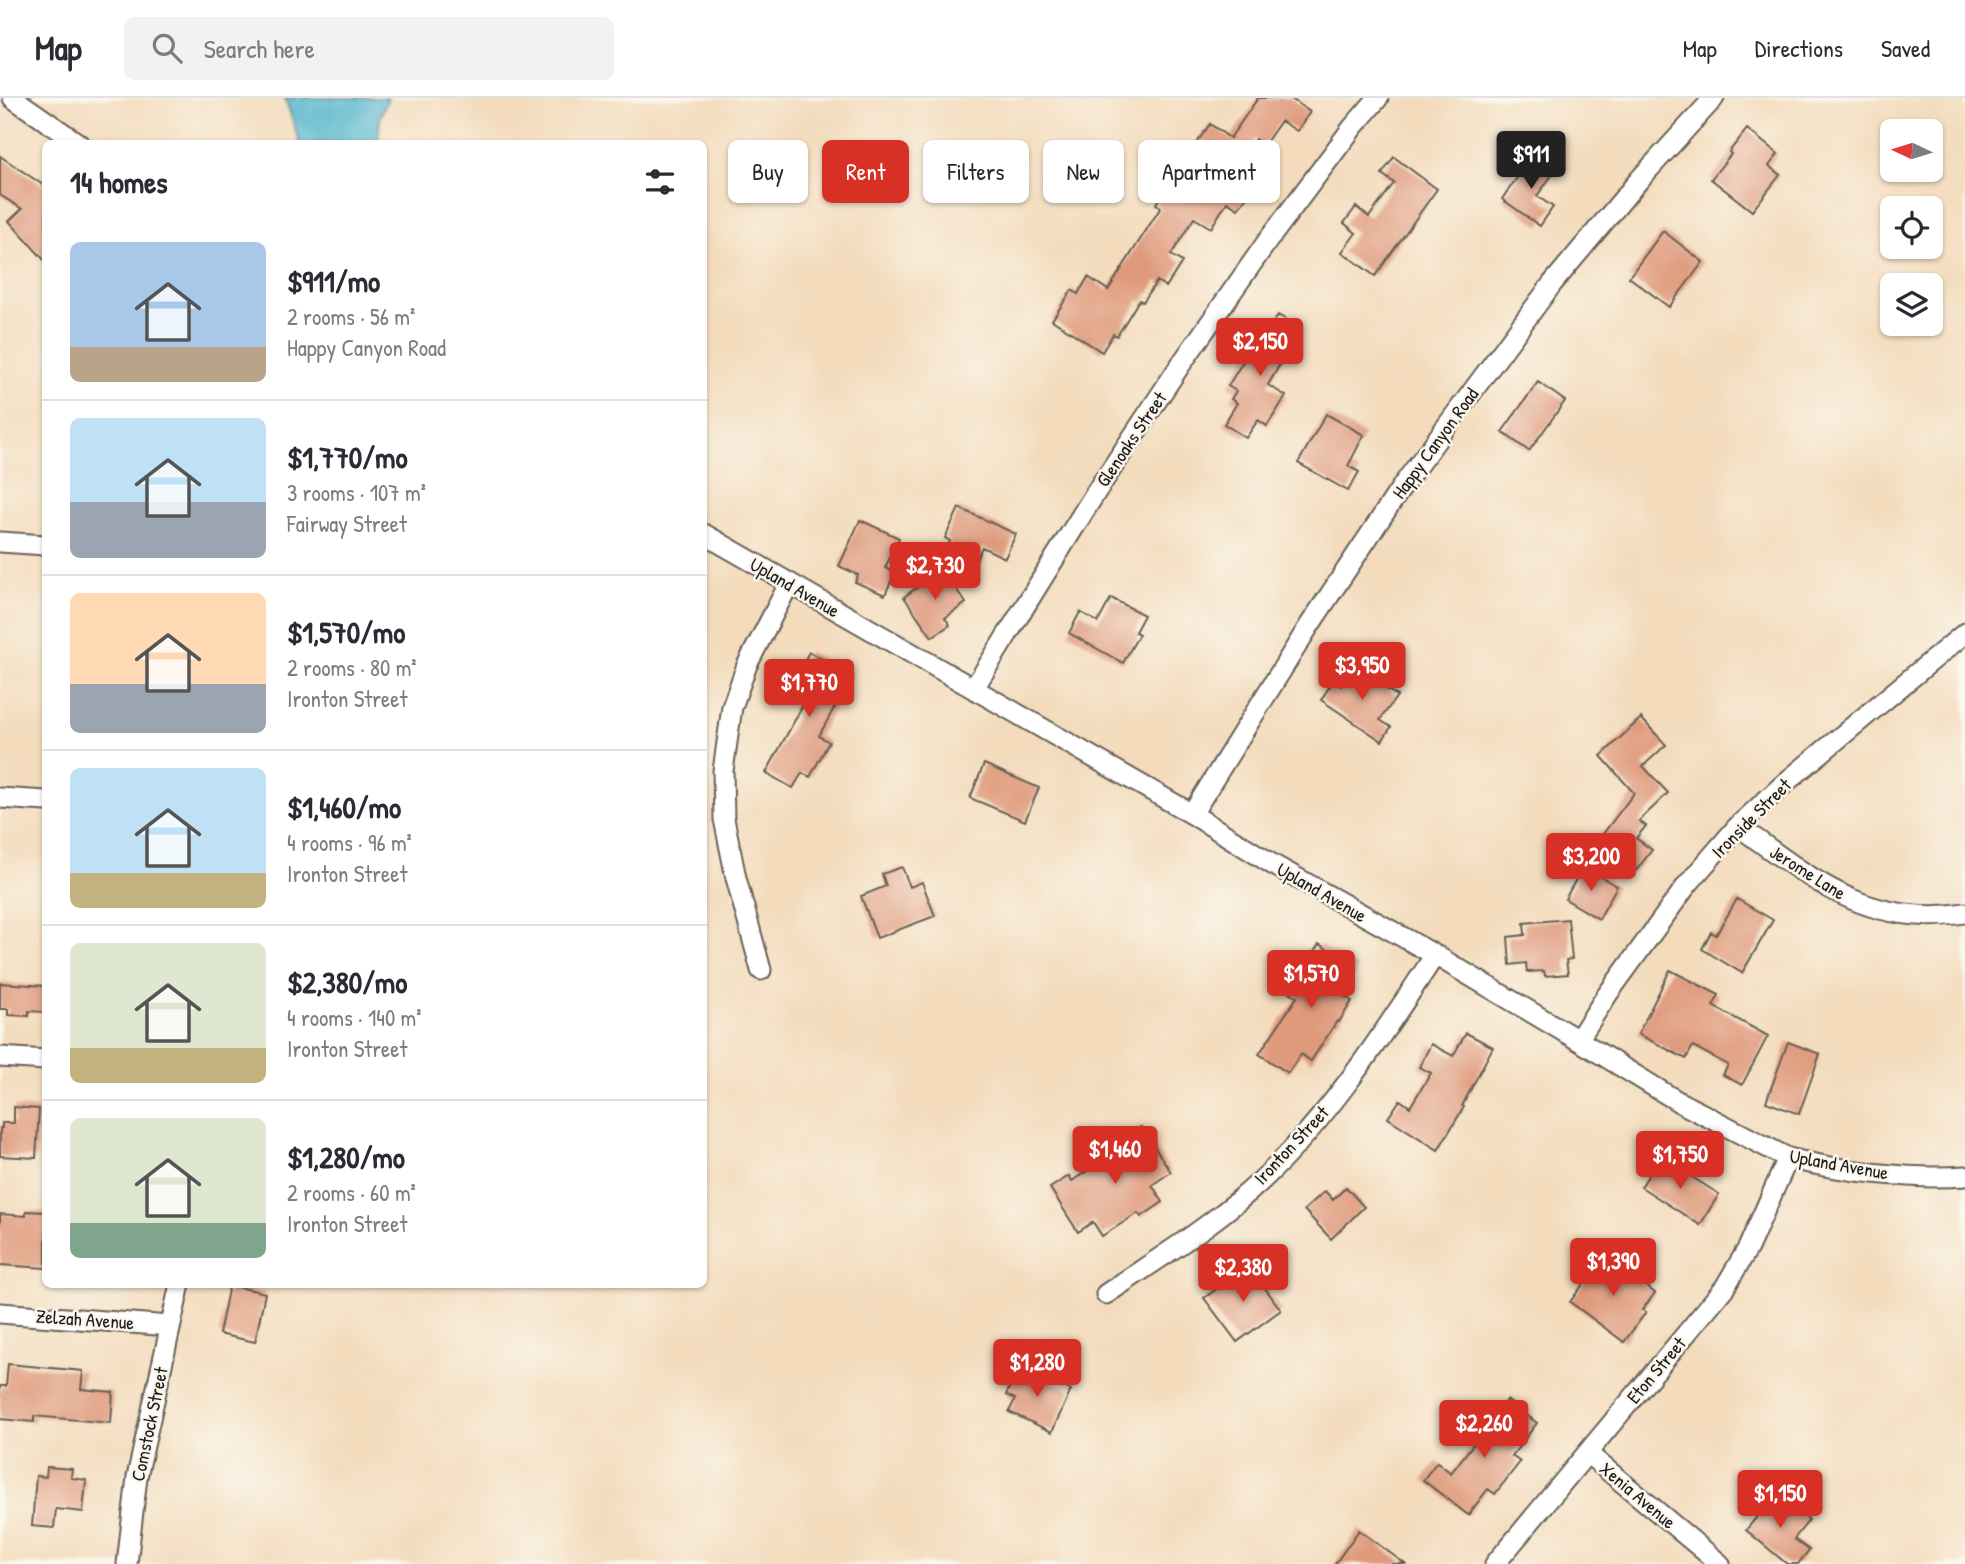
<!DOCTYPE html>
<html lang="en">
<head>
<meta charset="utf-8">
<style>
  body { margin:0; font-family:"Patrick Hand",sans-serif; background:#f2f2f3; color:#2b2b33; height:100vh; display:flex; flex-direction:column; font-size:26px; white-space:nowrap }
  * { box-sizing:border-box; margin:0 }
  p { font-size:23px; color:#7c7c81 }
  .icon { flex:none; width:38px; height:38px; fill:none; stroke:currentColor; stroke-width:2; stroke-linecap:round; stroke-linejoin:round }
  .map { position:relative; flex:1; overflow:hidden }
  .panel { position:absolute; left:42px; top:42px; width:665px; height:1148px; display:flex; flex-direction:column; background:#fff; border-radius:10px; box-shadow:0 2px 5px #0004 }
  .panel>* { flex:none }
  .guide { position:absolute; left:728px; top:42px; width:665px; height:63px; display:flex; gap:14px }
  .needle { width:46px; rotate:274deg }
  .buttons { position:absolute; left:1880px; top:21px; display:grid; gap:14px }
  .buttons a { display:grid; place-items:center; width:63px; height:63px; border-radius:10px; background:#fff; box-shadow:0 2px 5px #0004; font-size:35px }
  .price { position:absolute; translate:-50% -60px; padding:0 16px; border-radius:7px; background:#d93025; color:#fff; font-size:23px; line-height:46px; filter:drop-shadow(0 2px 4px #0008) }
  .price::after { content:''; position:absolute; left:50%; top:42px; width:21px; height:16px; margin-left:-10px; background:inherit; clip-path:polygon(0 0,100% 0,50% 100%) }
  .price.on { background:#222; color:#fff }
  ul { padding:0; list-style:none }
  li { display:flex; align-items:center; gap:21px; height:175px; padding:0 28px }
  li+li { border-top:2px solid #e1e1e2 }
  li span { display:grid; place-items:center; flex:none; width:196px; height:140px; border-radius:10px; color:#555 }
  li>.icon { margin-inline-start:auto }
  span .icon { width:84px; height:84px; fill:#fffc; stroke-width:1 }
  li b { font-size:30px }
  h2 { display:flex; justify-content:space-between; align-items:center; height:84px; padding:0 28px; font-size:30px }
  .chip { padding:0 24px; border-radius:10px; background:#fff; box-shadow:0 2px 5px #0004; font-size:24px; line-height:63px }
  .chip.on { background:#d93025; color:#fff }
  header { display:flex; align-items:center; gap:42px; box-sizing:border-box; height:98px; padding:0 35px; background:#fff; border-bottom:2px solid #e1e1e2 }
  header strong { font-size:33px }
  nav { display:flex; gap:38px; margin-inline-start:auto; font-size:24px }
  .search { width:490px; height:63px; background:#f2f2f3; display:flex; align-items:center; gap:18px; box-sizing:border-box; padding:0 24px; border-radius:10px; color:#7c7c81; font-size:26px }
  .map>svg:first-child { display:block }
  .water { fill:#4db2cc; stroke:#346774; stroke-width:2 }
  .building { fill:#df9a7b }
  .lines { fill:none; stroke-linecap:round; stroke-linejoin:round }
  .minor-casing { stroke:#675f54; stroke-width:23 }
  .minor { stroke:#fff; stroke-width:19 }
  .labels { text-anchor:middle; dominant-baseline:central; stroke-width:5; stroke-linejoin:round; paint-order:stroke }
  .street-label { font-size:19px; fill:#1c1c1c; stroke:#fbf7ec }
</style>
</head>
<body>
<header>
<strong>Map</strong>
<div class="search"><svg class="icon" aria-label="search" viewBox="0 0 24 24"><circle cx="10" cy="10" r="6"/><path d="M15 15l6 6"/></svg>Search here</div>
<nav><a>Map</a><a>Directions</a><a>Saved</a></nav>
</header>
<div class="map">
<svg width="1965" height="1466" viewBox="0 0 1965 1466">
  <rect width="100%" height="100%" fill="#fbf7ec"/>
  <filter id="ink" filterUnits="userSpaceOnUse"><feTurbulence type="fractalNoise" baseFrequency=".0143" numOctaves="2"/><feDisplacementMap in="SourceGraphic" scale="14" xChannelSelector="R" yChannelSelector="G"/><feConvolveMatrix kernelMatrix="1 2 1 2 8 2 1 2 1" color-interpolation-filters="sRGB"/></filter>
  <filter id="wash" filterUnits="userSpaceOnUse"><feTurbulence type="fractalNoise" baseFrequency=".00686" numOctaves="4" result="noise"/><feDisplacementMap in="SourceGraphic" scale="28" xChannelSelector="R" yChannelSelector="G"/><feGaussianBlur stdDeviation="1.57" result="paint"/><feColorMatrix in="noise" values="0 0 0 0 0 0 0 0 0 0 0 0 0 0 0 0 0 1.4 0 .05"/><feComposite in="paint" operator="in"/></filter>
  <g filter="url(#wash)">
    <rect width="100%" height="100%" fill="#f3dbbc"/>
    <path class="water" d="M 285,0 L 388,0 L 380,20 L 378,45 L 300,45 Z"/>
    <g id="blocks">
      <path class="building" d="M 1258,0 L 1290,0 L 1310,14 L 1297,33 L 1281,23 L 1264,47 L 1255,41 L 1233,72 L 1255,87 L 1238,111 L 1227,104 L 1211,130 L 1194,120 L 1171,157 L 1182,164 L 1166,189 L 1157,183 L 1143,204 L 1139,202 L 1117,238 L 1113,236 L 1102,254 L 1052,222 L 1072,192 L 1078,196 L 1088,179 L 1108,192 L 1161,109 L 1156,106 L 1172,79 L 1210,26 L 1230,40 Z
        M 1747,31 L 1778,56 L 1769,68 L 1780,77 L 1752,113 L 1711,81 L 1731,56 L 1729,54 Z
        M 1533,57 L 1555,73 L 1537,98 L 1553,109 L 1540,128 L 1502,101 Z
        M 0,58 L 46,89 L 46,164 L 9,123 L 22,111 L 0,97 Z
        M 1394,59 L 1437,91 L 1375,178 L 1342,154 L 1356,135 L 1344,125 L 1356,109 L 1369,119 L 1394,85 L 1382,76 Z
        M 1663,133 L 1703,164 L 1669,209 L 1629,179 Z
        M 1278,217 L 1301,230 L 1268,287 L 1286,298 L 1267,328 L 1258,322 L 1246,340 L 1224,326 L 1237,305 L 1231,301 L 1236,293 L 1228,288 L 1264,229 L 1269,232 Z
        M 1538,284 L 1565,303 L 1529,353 L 1502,334 Z
        M 1326,316 L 1364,337 L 1348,368 L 1359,374 L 1348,393 L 1298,365 Z
        M 959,410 L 1016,436 L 1005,460 L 982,449 L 970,475 L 941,461 L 950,443 L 945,440 Z
        M 860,422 L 899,440 L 885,470 L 895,474 L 885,497 L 855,484 L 858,477 L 839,468 Z
        M 939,467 L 966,505 L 945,520 L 950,527 L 932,539 L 904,499 L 934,477 Z
        M 1111,500 L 1144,517 L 1135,534 L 1139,536 L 1123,565 L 1069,535 L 1080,514 L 1098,524 Z
        M 809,554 L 852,577 L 819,638 L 829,644 L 810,679 L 802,675 L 793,690 L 766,675 L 803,607 L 786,597 Z
        M 1354,569 L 1397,598 L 1380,622 L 1391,629 L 1382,643 L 1321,602 L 1333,583 L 1341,588 Z
        M 1641,620 L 1666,647 L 1643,668 L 1668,695 L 1639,723 L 1646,728 L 1636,740 L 1652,752 L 1634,775 L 1596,745 L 1634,695 L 1601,658 Z
        M 984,666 L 1039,690 L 1025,723 L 970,700 Z
        M 902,769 L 910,789 L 922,784 L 935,818 L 877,840 L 861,798 L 886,788 L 882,776 Z
        M 1583,769 L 1617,788 L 1599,821 L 1565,801 Z
        M 1737,801 L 1773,822 L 1742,875 L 1702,851 L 1711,834 L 1716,837 Z
        M 1568,821 L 1572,861 L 1566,862 L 1568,876 L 1545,878 L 1544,873 L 1527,874 L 1526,865 L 1510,867 L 1508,839 L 1525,837 L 1524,825 Z
        M 1319,846 L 1357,870 L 1341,896 L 1352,903 L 1339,924 L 1337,923 L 1311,963 L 1301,956 L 1288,975 L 1259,956 L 1297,899 L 1290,894 Z
        M 1670,872 L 1719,897 L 1713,908 L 1768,938 L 1742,987 L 1723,977 L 1728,967 L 1693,948 L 1686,961 L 1638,936 Z
        M 0,885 L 46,888 L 44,914 L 29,913 L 29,918 L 8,917 L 8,911 L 0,911 Z
        M 1466,935 L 1493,949 L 1462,1008 L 1464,1009 L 1438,1052 L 1388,1020 L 1400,1002 L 1410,1009 L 1431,975 L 1419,969 L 1431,946 L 1453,958 Z
        M 1788,944 L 1820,956 L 1799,1016 L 1766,1004 Z
        M 14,1009 L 39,1011 L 36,1060 L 0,1058 L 0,1030 L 2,1030 L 2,1025 L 14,1025 Z
        M 1141,1029 L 1171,1074 L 1152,1087 L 1163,1104 L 1141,1119 L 1138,1115 L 1102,1138 L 1093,1124 L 1078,1134 L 1050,1090 L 1069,1078 L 1072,1083 L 1107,1060 L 1104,1054 Z
        M 1660,1059 L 1719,1096 L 1700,1127 L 1641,1089 Z
        M 1346,1089 L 1364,1109 L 1331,1141 L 1304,1112 L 1325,1093 L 1333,1102 Z
        M 26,1113 L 46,1114 L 46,1170 L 0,1167 L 0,1116 L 26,1118 Z
        M 1601,1155 L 1655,1195 L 1642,1212 L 1646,1214 L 1624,1244 L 1570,1204 L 1595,1170 L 1591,1168 Z
        M 1249,1168 L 1281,1212 L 1237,1244 L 1204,1200 Z
        M 229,1187 L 265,1195 L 255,1244 L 219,1236 Z
        M 8,1266 L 83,1273 L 81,1291 L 113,1294 L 111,1325 L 34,1318 L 34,1324 L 0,1321 L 0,1288 L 6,1288 Z
        M 1019,1268 L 1071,1292 L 1052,1334 L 1009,1314 L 1015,1301 L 1006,1297 Z
        M 1507,1302 L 1537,1325 L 1512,1358 L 1520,1364 L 1495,1396 L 1488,1391 L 1468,1417 L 1423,1382 L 1437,1364 L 1451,1375 Z
        M 47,1369 L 72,1371 L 71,1380 L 86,1382 L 83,1414 L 56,1411 L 54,1430 L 32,1428 L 36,1378 L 46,1379 Z
        M 1776,1395 L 1809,1422 L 1794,1441 L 1809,1452 L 1798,1466 L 1787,1466 L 1746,1432 Z
        M 1359,1432 L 1405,1466 L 1335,1466 Z"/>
    </g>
  </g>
  <g filter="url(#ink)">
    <use href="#blocks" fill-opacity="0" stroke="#675f54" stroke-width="2"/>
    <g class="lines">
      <defs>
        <path id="minor" d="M 13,0 L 79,46
          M 704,436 L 1192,716 L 1272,766 L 1435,857 L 1578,942 L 1679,1004 L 1788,1060 C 1839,1073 1913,1082 1965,1078
          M 0,444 L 46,447
          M 974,590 L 1096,394 L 1179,269 L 1269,141 L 1353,29 L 1378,0
          M 0,700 L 46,703
          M 1192,716 L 1309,528 L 1403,387 L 1552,186 L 1639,82 L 1714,0
          M 1738,728 C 1812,781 1867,830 1965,815
          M 761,872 L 736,780 L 724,721 L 723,673 L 732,609 L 747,567 L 789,486
          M 1578,942 L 1607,897 L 1687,787 L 1738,728 L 1785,685 L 1965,535
          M 0,959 L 46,962
          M 1106,1196 C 1159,1160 1215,1126 1262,1082 C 1331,1017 1383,936 1435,857
          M 0,1215 L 170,1228
          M 1587,1355 L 1720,1466
          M 127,1466 L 137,1379 L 180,1186
          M 1495,1466 L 1725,1189 L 1748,1150 L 1788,1060"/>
      </defs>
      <use href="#minor" class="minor-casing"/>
      <use href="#minor" class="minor"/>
    </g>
  </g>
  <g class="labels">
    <g class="street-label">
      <text transform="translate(1131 341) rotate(-56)">Glenoaks Street</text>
      <text transform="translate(1435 345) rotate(-54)">Happy Canyon Road</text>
      <text transform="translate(795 489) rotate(30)">Upland Avenue</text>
      <text transform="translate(1751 720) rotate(-45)">Ironside Street</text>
      <text transform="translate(1808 774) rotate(32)">Jerome Lane</text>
      <text transform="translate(1322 794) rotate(30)">Upland Avenue</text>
      <text transform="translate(1291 1047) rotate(-47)">Ironton Street</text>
      <text transform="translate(1839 1066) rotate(10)">Upland Avenue</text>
      <text transform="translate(85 1221) rotate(4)">Zelzah Avenue</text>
      <text transform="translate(1656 1272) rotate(-50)">Eton Street</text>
      <text transform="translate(149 1326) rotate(-78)">Comstock Street</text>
      <text transform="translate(1638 1397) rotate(40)">Xenia Avenue</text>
    </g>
  </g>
</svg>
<div class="buttons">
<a><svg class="needle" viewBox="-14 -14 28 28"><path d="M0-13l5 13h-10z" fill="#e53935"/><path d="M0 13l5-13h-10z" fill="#7c7c81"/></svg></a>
<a><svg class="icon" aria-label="locate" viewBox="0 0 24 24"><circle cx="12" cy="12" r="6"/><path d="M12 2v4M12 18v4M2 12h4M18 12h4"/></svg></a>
<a><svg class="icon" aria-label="layers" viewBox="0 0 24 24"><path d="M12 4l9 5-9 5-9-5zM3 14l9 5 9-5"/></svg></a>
</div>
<b class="price on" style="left:1531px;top:93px">$911</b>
<b class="price" style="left:1260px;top:280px">$2,150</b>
<b class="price" style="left:935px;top:504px">$2,730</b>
<b class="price" style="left:1362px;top:604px">$3,950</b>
<b class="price" style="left:809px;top:621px">$1,770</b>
<b class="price" style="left:1591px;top:795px">$3,200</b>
<b class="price" style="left:1311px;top:912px">$1,570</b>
<b class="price" style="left:1115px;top:1088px">$1,460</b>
<b class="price" style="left:1680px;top:1093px">$1,750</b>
<b class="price" style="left:1613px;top:1200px">$1,390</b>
<b class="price" style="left:1243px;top:1206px">$2,380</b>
<b class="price" style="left:1037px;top:1301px">$1,280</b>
<b class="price" style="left:1484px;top:1362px">$2,260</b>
<b class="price" style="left:1780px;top:1432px">$1,150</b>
<div class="guide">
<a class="chip">Buy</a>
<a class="chip on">Rent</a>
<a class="chip">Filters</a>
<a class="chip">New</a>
<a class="chip">Apartment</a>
</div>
<section class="panel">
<h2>14 homes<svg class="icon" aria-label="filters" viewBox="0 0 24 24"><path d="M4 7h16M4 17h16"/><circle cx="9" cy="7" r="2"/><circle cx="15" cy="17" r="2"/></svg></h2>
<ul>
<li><span style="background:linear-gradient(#a9c7e8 75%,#b9a48a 0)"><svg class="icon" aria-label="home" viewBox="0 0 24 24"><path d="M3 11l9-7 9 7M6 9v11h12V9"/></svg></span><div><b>$911/mo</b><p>2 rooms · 56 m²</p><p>Happy Canyon Road</p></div></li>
<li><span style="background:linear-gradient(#bfe0f5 60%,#9aa5b1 0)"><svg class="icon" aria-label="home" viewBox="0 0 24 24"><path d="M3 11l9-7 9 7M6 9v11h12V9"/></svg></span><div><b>$1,770/mo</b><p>3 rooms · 107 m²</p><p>Fairway Street</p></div></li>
<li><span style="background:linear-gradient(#ffd9b3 65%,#9aa5b1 0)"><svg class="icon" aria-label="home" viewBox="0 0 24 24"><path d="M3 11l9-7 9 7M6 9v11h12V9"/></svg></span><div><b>$1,570/mo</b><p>2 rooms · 80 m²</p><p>Ironton Street</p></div></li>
<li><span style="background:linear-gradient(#bfe0f5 75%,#c2b280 0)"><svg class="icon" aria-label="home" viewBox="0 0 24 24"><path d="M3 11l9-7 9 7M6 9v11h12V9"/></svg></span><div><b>$1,460/mo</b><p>4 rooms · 96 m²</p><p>Ironton Street</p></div></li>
<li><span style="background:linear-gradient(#dfe7d0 75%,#c2b280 0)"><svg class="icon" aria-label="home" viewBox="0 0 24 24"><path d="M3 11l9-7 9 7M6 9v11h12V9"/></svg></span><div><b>$2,380/mo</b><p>4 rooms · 140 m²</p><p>Ironton Street</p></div></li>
<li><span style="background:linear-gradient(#dfe7d0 75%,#7fa58c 0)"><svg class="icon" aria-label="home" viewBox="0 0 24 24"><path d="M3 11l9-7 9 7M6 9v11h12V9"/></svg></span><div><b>$1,280/mo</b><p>2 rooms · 60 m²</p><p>Ironton Street</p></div></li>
</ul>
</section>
</div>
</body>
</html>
